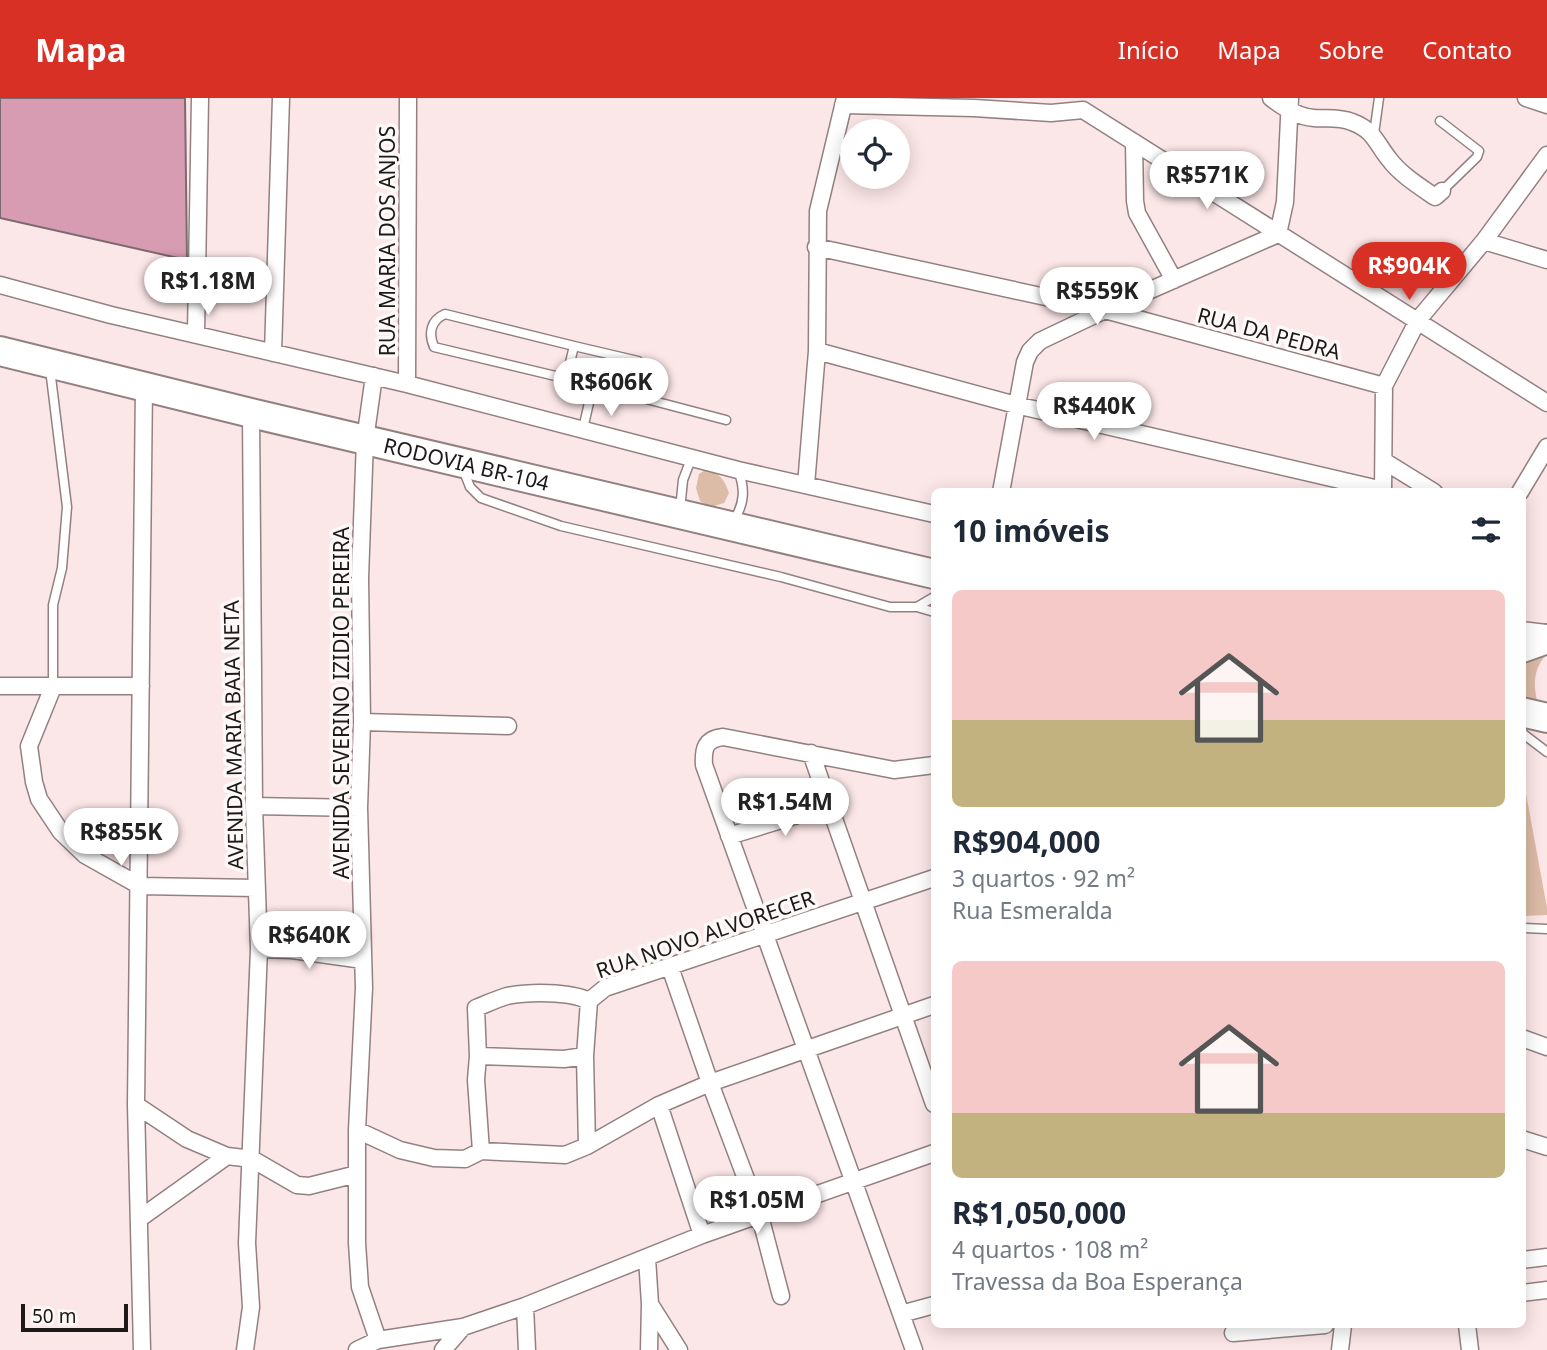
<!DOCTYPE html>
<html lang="pt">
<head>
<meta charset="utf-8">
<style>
  body { margin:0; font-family:"Noto Sans",sans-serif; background:#f2f2f3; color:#1f2937; height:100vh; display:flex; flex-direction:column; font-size:26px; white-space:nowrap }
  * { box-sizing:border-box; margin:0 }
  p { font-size:23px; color:#747a83 }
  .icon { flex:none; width:38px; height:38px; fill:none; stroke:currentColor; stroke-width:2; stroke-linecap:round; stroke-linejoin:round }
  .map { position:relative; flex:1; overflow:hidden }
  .panel { position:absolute; left:931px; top:390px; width:595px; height:840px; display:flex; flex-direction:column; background:#fff; border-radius:10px; box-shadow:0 4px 18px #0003 }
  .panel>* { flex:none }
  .buttons { position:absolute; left:840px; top:21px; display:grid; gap:14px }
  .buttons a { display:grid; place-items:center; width:70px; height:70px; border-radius:50%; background:#fff; box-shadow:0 4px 18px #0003; font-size:35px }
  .scale { position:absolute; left:21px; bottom:18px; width:107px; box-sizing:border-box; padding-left:7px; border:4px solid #1e1818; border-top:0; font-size:19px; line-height:24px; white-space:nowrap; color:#1e1818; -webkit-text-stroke:5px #fdf9f9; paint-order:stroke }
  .price { position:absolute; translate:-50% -60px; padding:0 16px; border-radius:24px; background:#fff; color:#222; font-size:23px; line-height:46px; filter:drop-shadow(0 2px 4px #0008) }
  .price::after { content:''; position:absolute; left:50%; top:42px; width:21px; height:16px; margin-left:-10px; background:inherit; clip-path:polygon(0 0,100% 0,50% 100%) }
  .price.on { background:#d93025; color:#fff }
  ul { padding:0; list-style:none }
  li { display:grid; align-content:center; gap:14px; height:371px; padding:0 21px }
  li span { display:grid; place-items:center; height:217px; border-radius:10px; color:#555 }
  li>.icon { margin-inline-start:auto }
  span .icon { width:126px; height:126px; fill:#fffc; stroke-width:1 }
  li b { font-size:30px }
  h2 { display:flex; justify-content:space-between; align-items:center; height:84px; padding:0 21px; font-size:30px }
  header { display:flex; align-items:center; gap:42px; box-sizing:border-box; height:98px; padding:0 35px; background:#d93025; color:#fff }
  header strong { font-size:33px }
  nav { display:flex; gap:38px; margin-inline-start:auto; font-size:24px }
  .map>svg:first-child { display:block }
  .green { fill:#dcbba7 }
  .building { fill:#d89cb2; stroke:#7b6a70; stroke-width:2 }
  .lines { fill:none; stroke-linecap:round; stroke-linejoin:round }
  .lane-casing { stroke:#938182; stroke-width:11 }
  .street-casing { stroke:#938182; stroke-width:19 }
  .highway-casing { stroke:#938182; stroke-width:32 }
  .lane { stroke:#fff; stroke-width:8 }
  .street { stroke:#fff; stroke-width:16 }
  .highway { stroke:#fff; stroke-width:28 }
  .labels { text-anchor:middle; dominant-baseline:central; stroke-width:7; stroke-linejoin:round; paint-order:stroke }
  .street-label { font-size:21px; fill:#1e1818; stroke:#fdf9f9 }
</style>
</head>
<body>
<header>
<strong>Mapa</strong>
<nav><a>Início</a><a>Mapa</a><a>Sobre</a><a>Contato</a></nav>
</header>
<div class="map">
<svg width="1547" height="1252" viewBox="0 0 1547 1252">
  <rect width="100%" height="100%" fill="#fce7e8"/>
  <path class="green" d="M 707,371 C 721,376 725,383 729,395 L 724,405 L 711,409 L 700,403 L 696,390 L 699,376 Z
    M 1547,549 L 1547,556 C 1534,570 1533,584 1537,603 L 1523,599 L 1523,561 Z
    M 1523,679 L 1547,810 L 1547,817 L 1523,818 Z"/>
  <path class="building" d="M 0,0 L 185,0 L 187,162 L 0,120 Z"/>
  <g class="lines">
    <defs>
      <path id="lane" d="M 1440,23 L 1479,53 L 1477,59 L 1442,93
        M 1374,36 L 1379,0
        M 574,248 L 638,263
        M 50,271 L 67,409 L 62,470 L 53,507 L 53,589
        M 566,281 L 574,248 L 445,216 C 431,222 428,235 434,249 L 593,287 L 583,331
        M 593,287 L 726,322
        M 463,371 L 470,389 L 481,400 L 561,428 L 781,479 L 890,509 L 917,509 L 934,499
        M 680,412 L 683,382 L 691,361
        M 734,422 C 745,405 745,390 738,372
        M 917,509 L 934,514
        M 1522,635 L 1547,654
        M 1522,830 L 1547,831"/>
      <path id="street" d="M 1271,0 C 1284,10 1298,19 1314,20 C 1327,21 1340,19 1352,24 C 1374,32 1376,45 1389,61 C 1400,76 1419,88 1435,99 L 1442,93
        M 1526,0 L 1547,7
        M 843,7 L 974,10 L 1051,15 L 1083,12 L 1547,305
        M 1134,44 L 1135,103 L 1137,115 L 1174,182
        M 1484,143 L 1547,162
        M 816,149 L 1105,212 L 1384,288
        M 0,187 L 111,217 L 407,286 L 738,372 L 934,416
        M 196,235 L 200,0
        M 817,253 L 1016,307 L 1383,392
        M 273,255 L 281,0
        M 374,278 L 365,342 L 360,480 L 362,624 L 359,710 L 364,890 L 357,1032 L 357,1145 L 360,1189 L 378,1242
        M 407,286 L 408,0
        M 1384,363 L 1434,394
        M 806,387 L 817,253 L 818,113 L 845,0
        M 1001,394 L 1025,264 L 1030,253 L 1040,243 L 1105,212 L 1278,136 L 1285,104 L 1290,0
        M 1383,394 L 1384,288 L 1418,222 L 1484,143 L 1547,57
        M 1520,394 L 1547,349
        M 1522,532 L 1547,535
        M 0,588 L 141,588
        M 53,589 L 29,648 L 34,684 L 39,701 L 61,734 L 85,757 L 140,788 L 256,790
        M 362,624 L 508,628
        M 811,655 L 934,1006
        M 254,708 L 359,710
        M 729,738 L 830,707
        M 259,851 L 292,852 L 363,862
        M 670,869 L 710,985 L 760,1118 L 781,1198
        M 1522,940 L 1547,949
        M 478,958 L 476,910 C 486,906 497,901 507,898 C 528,894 570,893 589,903
        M 136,1007 L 187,1041 L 227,1058 L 252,1061 L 297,1087 L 309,1088 L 357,1076
        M 659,1007 L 702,1137
        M 357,1032 L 400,1052 L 434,1060 L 465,1061 L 481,1053 L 565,1057 L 587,1048 L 659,1007 L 710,985 L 934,907
        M 1522,1041 L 1547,1049
        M 587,1048 L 585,958 L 589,903 L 605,890 L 934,780
        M 481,1053 L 476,982 L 478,958 L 564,961 L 585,958
        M 139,1121 L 227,1058
        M 647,1160 L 650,1206 L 649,1252
        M 1522,1162 L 1547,1159
        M 1522,1195 L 1547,1192
        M 650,1206 L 679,1252
        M 525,1208 L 527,1252
        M 901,1216 L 934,1207
        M 1467,1227 L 1470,1252
        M 1233,1235 L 1325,1227
        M 142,1252 L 136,1007 L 144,287
        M 245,1252 L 251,1209 L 247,1145 L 259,851 L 254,708 L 251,315
        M 357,1252 L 378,1242 L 463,1229 L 525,1208 L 702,1137 L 934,1055
        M 443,1252 L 463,1229
        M 914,1252 L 704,667 C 703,651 705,641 723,639 L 894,672 L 934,667
        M 1340,1252 L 1343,1227"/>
      <g id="highway">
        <path id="s1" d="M 0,253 L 251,315 L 934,476"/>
        <path d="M 1522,550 L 1547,541"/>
        <path d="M 1522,614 L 1547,620"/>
      </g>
    </defs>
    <use href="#lane" class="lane-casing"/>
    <use href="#street" class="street-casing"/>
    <use href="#highway" class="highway-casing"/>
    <use href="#lane" class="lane"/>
    <use href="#street" class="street"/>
    <use href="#highway" class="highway"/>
  </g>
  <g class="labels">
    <g class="street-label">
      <text transform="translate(387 143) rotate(-90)">RUA MARIA DOS ANJOS</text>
      <text transform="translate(1269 235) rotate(15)">RUA DA PEDRA</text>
      <text stroke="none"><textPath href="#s1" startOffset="480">RODOVIA BR-104</textPath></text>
      <text transform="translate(341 605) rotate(-90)">AVENIDA SEVERINO IZIDIO PEREIRA</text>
      <text transform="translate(233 637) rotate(-91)">AVENIDA MARIA BAIA NETA</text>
      <text transform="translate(705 836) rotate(-19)">RUA NOVO ALVORECER</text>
    </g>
  </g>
</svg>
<div class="buttons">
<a><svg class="icon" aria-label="locate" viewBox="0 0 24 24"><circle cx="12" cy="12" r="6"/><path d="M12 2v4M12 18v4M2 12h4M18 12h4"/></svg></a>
</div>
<div class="scale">50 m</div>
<b class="price" style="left:1207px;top:113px">R$571K</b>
<b class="price on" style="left:1409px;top:204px">R$904K</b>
<b class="price" style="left:208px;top:219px">R$1.18M</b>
<b class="price" style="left:1097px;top:229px">R$559K</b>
<b class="price" style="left:611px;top:320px">R$606K</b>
<b class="price" style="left:1094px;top:344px">R$440K</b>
<b class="price" style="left:785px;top:740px">R$1.54M</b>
<b class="price" style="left:121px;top:770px">R$855K</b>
<b class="price" style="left:309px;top:873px">R$640K</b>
<b class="price" style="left:757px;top:1138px">R$1.05M</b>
<section class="panel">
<h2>10 imóveis<svg class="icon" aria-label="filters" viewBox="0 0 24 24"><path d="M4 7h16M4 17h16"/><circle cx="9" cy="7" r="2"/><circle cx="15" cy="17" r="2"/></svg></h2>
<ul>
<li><span style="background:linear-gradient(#f6c9c9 60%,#c2b280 0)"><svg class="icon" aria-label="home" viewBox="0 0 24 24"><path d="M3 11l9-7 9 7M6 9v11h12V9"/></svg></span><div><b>R$904,000</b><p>3 quartos · 92 m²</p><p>Rua Esmeralda</p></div></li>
<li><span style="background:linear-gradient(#f6c9c9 70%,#c2b280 0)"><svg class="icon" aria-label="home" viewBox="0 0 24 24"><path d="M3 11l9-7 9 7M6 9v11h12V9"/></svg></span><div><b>R$1,050,000</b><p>4 quartos · 108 m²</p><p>Travessa da Boa Esperança</p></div></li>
</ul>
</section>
</div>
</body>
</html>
